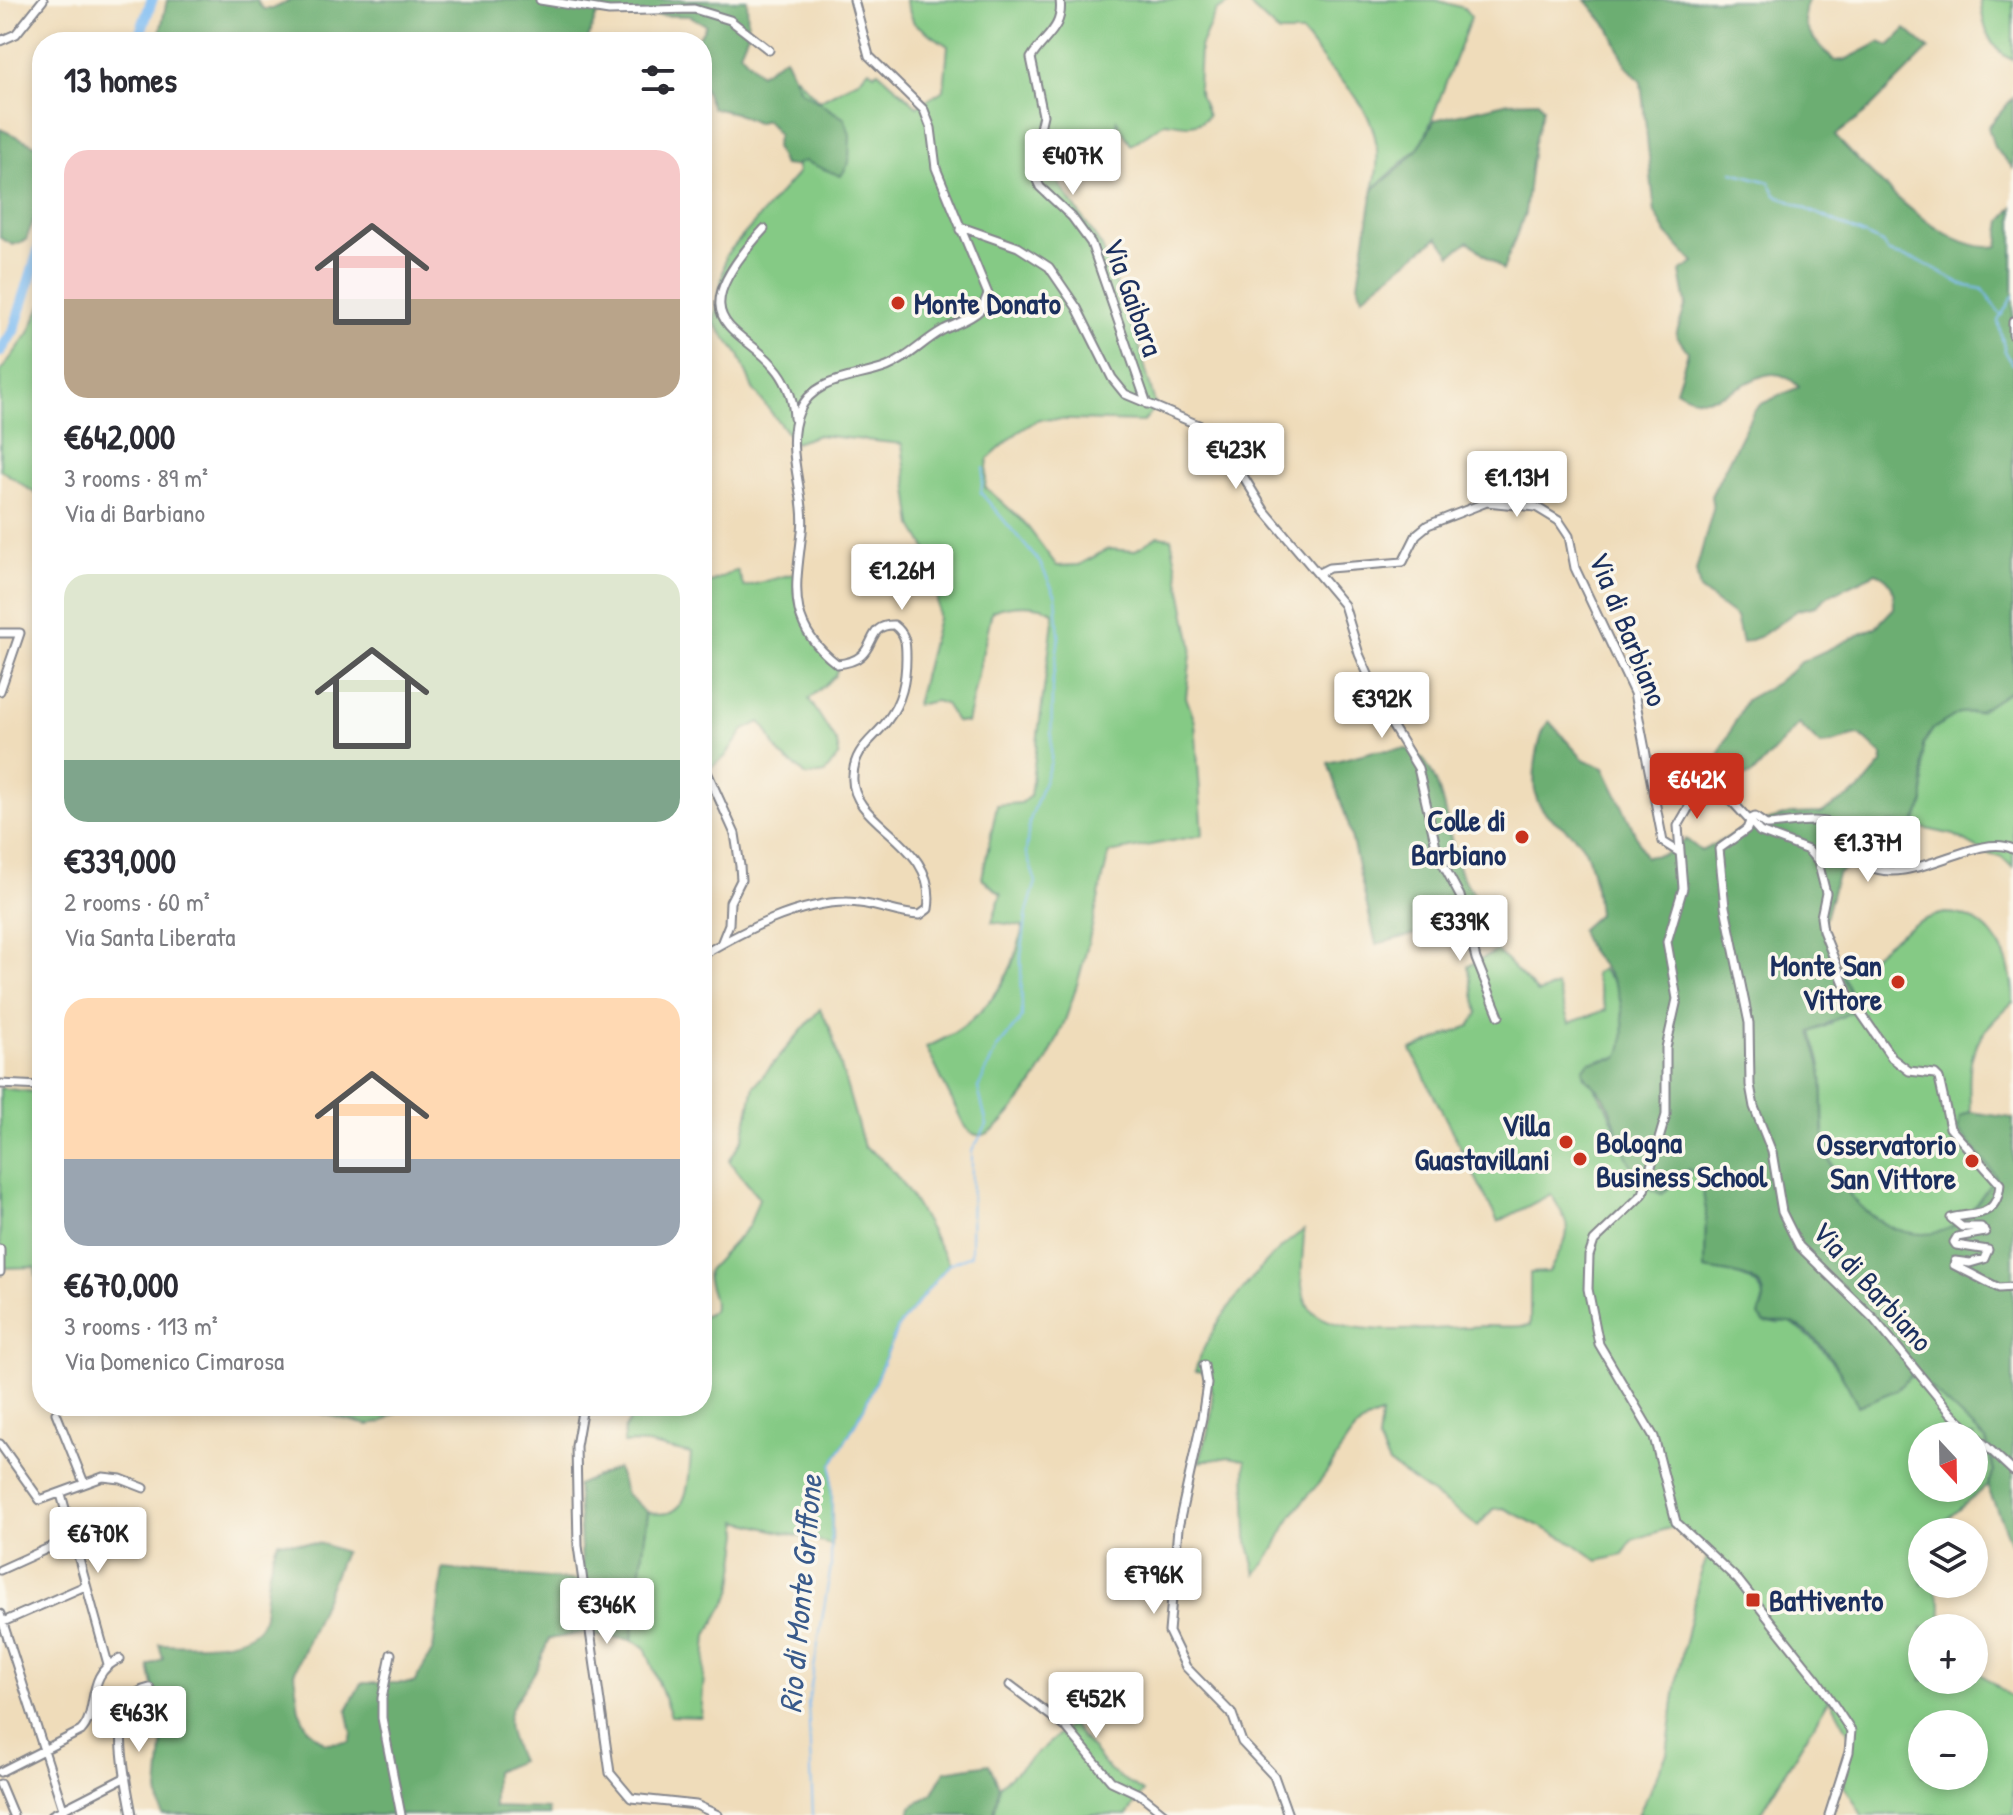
<!DOCTYPE html>
<html lang="en">
<head>
<meta charset="utf-8">
<style>
  body { margin:0; font-family:"Patrick Hand",sans-serif; background:#f2f2f3; color:#2b2b33; height:100vh; display:flex; flex-direction:column; font-size:30px; white-space:nowrap }
  * { box-sizing:border-box; margin:0 }
  p { font-size:26px; color:#7c7c81 }
  .icon { flex:none; width:44px; height:44px; fill:none; stroke:currentColor; stroke-width:2; stroke-linecap:round; stroke-linejoin:round }
  .map { position:relative; flex:1; overflow:hidden }
  .details { position:absolute; left:32px; top:32px; width:680px; height:1384px; display:flex; flex-direction:column; background:#fff; border-radius:32px; box-shadow:0 4px 12px #0003 }
  .details>* { flex:none }
  .needle { width:52px; rotate:158deg }
  .controls { position:absolute; left:1908px; top:1422px; display:grid; gap:16px }
  .controls a { display:grid; place-items:center; width:80px; height:80px; border-radius:50%; background:#fff; box-shadow:0 4px 12px #0003; font-size:40px }
  .price { position:absolute; translate:-50% -68px; padding:0 18px; border-radius:8px; background:#fff; color:#222; font-size:26px; line-height:52px; filter:drop-shadow(0 2px 4px #0008) }
  .price::after { content:''; position:absolute; left:50%; top:48px; width:24px; height:18px; margin-left:-12px; background:inherit; clip-path:polygon(0 0,100% 0,50% 100%) }
  .price.selected { background:#c8321e; color:#fff }
  ul { padding:0; list-style:none }
  li { display:grid; align-content:center; gap:16px; height:424px; padding:0 32px }
  li span { display:grid; place-items:center; height:248px; border-radius:24px; color:#555 }
  li>.icon { margin-inline-start:auto }
  span .icon { width:144px; height:144px; fill:#fffc; stroke-width:1 }
  li b { font-size:34px }
  h2 { display:flex; justify-content:space-between; align-items:center; height:96px; padding:0 32px; font-size:34px }
  .map>svg:first-child { display:block }
  .green { fill:#85ca85; stroke:#507c72; stroke-width:2; fill-rule:evenodd }
  .forest { fill:#6cae72; stroke:#446e68; stroke-width:2 }
  .lines { fill:none; stroke-linecap:round; stroke-linejoin:round }
  .stream { stroke:#80bdf3; stroke-width:2 }
  .river { stroke:#80bdf3; stroke-width:11 }
  .minor-casing { stroke:#85868c; stroke-width:11 }
  .minor { stroke:#fff; stroke-width:7 }
  .poi-dot { fill:#c8321e; stroke:#fbf7ec; stroke-width:3 }
  .labels { text-anchor:middle; dominant-baseline:central; stroke-width:7; stroke-linejoin:round; paint-order:stroke }
  .street-label { font-size:30px; fill:#1b2f5e; stroke:#fbf7ec }
  .poi-label { font-size:30px; font-weight:bold; fill:#1b2f5e; stroke:#fbf7ec; text-anchor:end }
  .water-label { font-size:32px; font-style:italic; fill:#395a8b; stroke:#fbf7ec }
</style>
</head>
<body>
<div class="map">
<svg width="2013" height="1815" viewBox="0 0 2013 1815">
  <rect width="100%" height="100%" fill="#fbf7ec"/>
  <filter id="ink" filterUnits="userSpaceOnUse"><feTurbulence type="fractalNoise" baseFrequency=".0125" numOctaves="2"/><feDisplacementMap in="SourceGraphic" scale="16" xChannelSelector="R" yChannelSelector="G"/><feConvolveMatrix kernelMatrix="1 2 1 2 8 2 1 2 1" color-interpolation-filters="sRGB"/></filter>
  <filter id="wash" filterUnits="userSpaceOnUse"><feTurbulence type="fractalNoise" baseFrequency=".006" numOctaves="4" result="noise"/><feDisplacementMap in="SourceGraphic" scale="32" xChannelSelector="R" yChannelSelector="G"/><feGaussianBlur stdDeviation="1.8" result="paint"/><feColorMatrix in="noise" values="0 0 0 0 0 0 0 0 0 0 0 0 0 0 0 0 0 1.4 0 .05"/><feComposite in="paint" operator="in"/></filter>
  <g filter="url(#wash)">
    <rect width="100%" height="100%" fill="#efdcba"/>
    <path class="green" d="M 905,0 L 1436,0 L 1464,8 L 1471,17 L 1422,145 L 1373,189 C 1386,143 1370,107 1338,77 C 1324,65 1315,47 1302,33 L 1279,33 L 1247,3 L 1230,3 L 1216,11 L 1200,47 L 1198,89 L 1208,116 C 1196,130 1182,124 1165,122 L 1131,145 L 1117,121 L 1117,170 L 1056,179 L 1102,247 L 1138,342 L 1156,407 L 1143,422 L 1039,419 L 1017,433 L 988,459 L 985,487 L 1024,522 L 1057,566 L 1079,565 L 1108,549 L 1134,551 L 1158,536 L 1171,538 L 1192,646 L 1186,697 L 1195,722 L 1203,835 L 1109,853 C 1086,945 1074,1048 1004,1120 C 992,1133 979,1143 965,1127 L 926,1047 C 978,1027 1014,982 1023,926 L 992,922 L 1001,894 L 982,878 L 997,805 L 1021,803 L 1030,796 L 1054,613 C 1040,602 1009,604 992,611 L 967,723 L 956,721 L 945,704 L 935,701 L 916,705 L 938,618 L 936,575 L 933,560 L 913,526 L 902,444 L 818,435 L 795,443 L 753,389 L 739,355 L 714,323 L 726,255 L 798,173 L 793,143 L 767,93 L 795,76 L 819,101 L 860,79 L 869,69 L 874,73 L 878,71 L 917,106 L 944,90 L 948,46 L 914,23 Z
      M 1980,0 L 2013,0 L 2013,60 C 1988,50 1983,24 1980,0 Z
      M 42,304 L 42,498 L 0,469 L 0,372 L 29,333 Z
      M 737,570 L 744,587 L 796,573 C 801,610 808,642 838,667 L 835,676 L 809,699 L 837,743 L 839,755 L 825,773 L 806,776 C 799,766 789,764 781,755 C 771,745 772,732 760,722 L 744,730 L 725,757 L 706,771 L 702,759 L 702,586 Z
      M 2013,689 L 2013,868 L 2002,857 L 1988,854 L 1954,835 L 1913,826 L 1924,804 L 1923,745 L 1933,729 L 1959,713 L 1978,712 Z
      M 1945,913 C 1994,914 2013,960 2013,1002 C 1968,1043 1968,1055 1970,1112 L 1960,1117 L 1996,1176 C 1985,1190 1972,1214 1958,1224 C 1903,1260 1837,1199 1826,1146 C 1821,1120 1825,1093 1821,1067 C 1819,1055 1814,1043 1811,1032 L 1831,1024 L 1838,966 L 1855,970 C 1884,947 1909,920 1945,913 Z
      M 1497,951 L 1538,993 L 1557,986 L 1569,1023 L 1606,1010 L 1594,974 L 1601,969 C 1605,974 1612,979 1615,985 C 1623,1002 1628,1041 1619,1057 L 1599,1060 L 1584,1077 C 1621,1107 1620,1181 1662,1194 L 1688,1169 L 1700,1175 L 1706,1210 L 1705,1269 C 1727,1273 1756,1274 1764,1297 L 1761,1308 L 1776,1324 L 1788,1322 C 1822,1340 1842,1372 1858,1406 L 1896,1390 L 1914,1372 L 1986,1440 L 1994,1472 L 1987,1486 L 1931,1532 L 1922,1532 L 1922,1539 L 1917,1544 L 1922,1557 L 1922,1584 L 1933,1584 L 1941,1605 L 1940,1628 L 1922,1628 L 1922,1680 L 1974,1680 L 1974,1669 L 2013,1698 L 2013,1815 L 1862,1815 L 1840,1778 L 1853,1741 L 1830,1698 L 1759,1815 L 1638,1815 L 1667,1754 L 1678,1672 L 1699,1579 L 1709,1552 L 1679,1525 L 1632,1540 L 1623,1555 L 1598,1561 L 1572,1542 L 1503,1508 L 1493,1509 L 1478,1526 L 1389,1464 L 1378,1441 L 1381,1415 C 1351,1423 1344,1448 1327,1472 C 1316,1489 1299,1503 1289,1521 C 1278,1541 1272,1557 1256,1574 L 1247,1537 L 1245,1460 L 1229,1457 L 1199,1462 C 1207,1434 1222,1398 1204,1372 L 1195,1371 C 1208,1325 1265,1256 1304,1230 C 1304,1251 1297,1284 1307,1304 C 1327,1342 1445,1328 1481,1326 C 1498,1326 1512,1328 1530,1325 L 1530,1273 L 1549,1272 C 1570,1231 1575,1234 1551,1194 L 1498,1222 L 1411,1050 L 1470,1026 L 1478,1013 L 1468,966 ZM 1922,1436 L 1974,1436 L 1974,1488 L 1922,1488 ZM 1922,1724 L 1974,1724 L 1974,1776 L 1922,1776 Z
      M 820,1009 L 830,1028 L 864,1147 C 900,1164 928,1229 949,1264 L 898,1327 L 865,1406 L 832,1465 L 832,1545 L 738,1521 L 740,1533 L 732,1592 L 707,1635 L 701,1717 L 671,1716 L 645,1647 L 632,1640 L 648,1512 C 690,1523 688,1484 691,1454 L 647,1444 L 624,1443 L 624,1430 L 638,1406 L 702,1406 L 702,1316 L 713,1311 C 717,1295 704,1283 708,1270 L 749,1226 L 759,1198 L 729,1161 L 743,1139 L 754,1086 Z
      M 0,1088 L 42,1093 L 42,1316 L 35,1267 L 4,1268 L 0,1239 Z
      M 291,1406 L 407,1406 L 380,1423 L 368,1425 Z
      M 1071,1724 L 1110,1771 L 1143,1792 L 1127,1815 L 994,1815 L 999,1786 Z"/>
    <path class="forest" d="M 167,0 L 257,0 L 263,9 L 272,9 L 292,0 L 747,0 L 748,33 L 740,52 L 760,74 L 785,57 L 800,90 L 845,119 L 850,135 L 849,163 L 841,176 L 804,161 L 793,166 L 783,165 L 775,147 L 778,134 L 766,120 L 756,123 L 735,113 L 712,108 L 702,84 L 702,42 L 696,42 L 706,25 L 690,16 L 597,14 L 587,42 L 158,42 Z
      M 1586,0 L 1808,0 C 1796,26 1817,44 1835,61 L 1845,60 L 1880,42 L 1889,46 L 1906,29 L 1929,49 L 1864,114 L 1835,136 C 1869,172 1947,257 1998,246 L 2002,221 L 2013,207 L 2013,689 L 1978,712 L 1959,713 L 1933,729 L 1923,745 L 1924,804 L 1913,826 L 1889,823 L 1872,852 L 1837,874 L 1823,926 L 1855,1005 L 1849,1013 L 1811,1032 C 1814,1044 1819,1056 1821,1068 C 1825,1095 1820,1122 1826,1149 C 1839,1201 1902,1257 1957,1224 C 1971,1215 1985,1190 1996,1176 L 1958,1129 L 1960,1117 L 1970,1112 L 2013,1118 L 2013,1549 L 1987,1486 L 1994,1472 L 1986,1440 L 1914,1373 L 1896,1390 L 1858,1406 C 1846,1381 1819,1330 1789,1323 C 1782,1321 1772,1324 1764,1323 L 1759,1316 C 1760,1311 1764,1303 1764,1298 C 1765,1274 1721,1272 1705,1269 L 1706,1210 L 1700,1175 L 1688,1169 L 1662,1194 C 1624,1182 1622,1130 1605,1099 C 1599,1087 1585,1082 1583,1070 L 1589,1062 L 1618,1058 C 1628,1041 1623,1000 1614,983 C 1604,965 1586,951 1580,930 L 1598,914 C 1596,894 1594,871 1586,852 C 1577,830 1550,824 1539,804 C 1529,788 1537,734 1549,721 L 1583,759 L 1604,768 C 1618,798 1633,826 1645,857 L 1665,854 L 1686,839 L 1701,851 L 1756,824 L 1790,814 L 1821,813 L 1859,791 L 1882,764 L 1882,755 L 1860,735 C 1845,736 1836,745 1820,745 L 1799,724 L 1752,775 L 1734,778 L 1724,774 L 1719,764 L 1720,752 L 1746,700 L 1776,683 L 1801,662 L 1876,627 L 1894,608 C 1894,591 1894,580 1876,573 L 1829,595 L 1816,606 L 1798,610 L 1761,636 L 1742,643 L 1736,617 L 1700,590 L 1696,571 L 1713,509 L 1711,496 L 1753,412 L 1761,404 L 1799,387 C 1759,344 1728,425 1676,390 L 1688,352 L 1676,335 L 1686,304 L 1680,272 L 1694,263 L 1667,234 L 1655,213 L 1641,82 L 1626,65 L 1610,29 Z
      M 2013,98 L 2013,168 L 1994,147 L 1988,127 Z
      M 1538,101 L 1543,108 L 1533,146 L 1525,213 L 1503,270 L 1468,241 L 1451,255 L 1438,237 L 1362,297 L 1358,284 L 1373,189 C 1401,169 1420,152 1434,120 L 1509,102 Z
      M 0,129 L 42,148 L 42,197 L 26,240 L 13,245 L 0,238 Z
      M 1406,749 C 1446,758 1446,844 1462,876 C 1469,889 1479,898 1485,913 L 1475,924 L 1450,926 L 1376,944 L 1348,823 L 1328,763 L 1374,751 Z
      M 617,1468 L 626,1494 L 648,1512 L 632,1640 L 584,1633 L 549,1639 C 544,1651 540,1664 533,1675 C 508,1713 499,1715 520,1761 L 494,1772 L 494,1807 L 548,1809 L 549,1815 L 162,1815 L 158,1792 L 163,1733 L 149,1666 L 163,1659 L 159,1644 C 186,1644 260,1651 264,1614 C 267,1589 267,1565 278,1541 L 323,1544 L 344,1552 L 294,1673 L 299,1710 L 308,1729 L 325,1743 L 350,1742 L 352,1733 L 347,1710 L 361,1683 L 414,1683 L 433,1650 L 443,1569 L 583,1581 L 577,1485 Z
      M 989,1764 L 999,1786 L 994,1815 L 909,1815 L 911,1807 L 933,1793 L 945,1771 Z"/>
    <g class="lines">
      <path class="stream" d="M 1733,172 L 1769,182 L 1776,195 L 1882,243 L 1889,253 L 1920,261 L 1962,285 L 1982,289 L 2001,315
        M 2013,296 L 1998,321 L 2005,351 L 2013,365
        M 813,1815 L 808,1704 L 831,1566 L 832,1465 L 865,1406 L 898,1327 L 949,1264 L 971,1255 L 972,1151 L 987,1125 L 978,1088 L 997,1048 L 1022,1018 L 1021,956 L 1027,912 L 1036,882 L 1026,853 L 1029,823 L 1051,762 L 1052,684 L 1059,637 L 1056,596 L 1040,563 L 981,493 L 984,468"/>
      <path class="river" d="M 137,42 L 152,0
        M 0,352 L 14,330 L 42,240"/>
    </g>
  </g>
  <g filter="url(#ink)">
    <g class="lines">
      <defs>
        <path id="minor" d="M 540,0 L 609,11 L 694,9 L 730,20 L 769,50
          M 1060,0 C 1064,29 1044,36 1031,58 L 1043,115 L 1031,168 L 1040,187 L 1072,217 L 1091,243 L 1147,404
          M 0,41 L 16,34 L 43,0
          M 764,229 C 651,352 790,318 794,418
          M 960,230 L 964,228 L 1018,247 L 1049,267 L 1077,308 L 1112,378 L 1125,394 L 1201,426 L 1229,453 L 1264,510 L 1344,605 L 1359,654 L 1387,717 L 1418,768 L 1438,855 L 1460,896 L 1476,959 L 1499,1016
          M 2013,322 L 2013,335
          M 1319,573 L 1329,568 L 1403,562 L 1417,534 L 1428,525 L 1487,502 L 1536,507 L 1559,521 L 1569,536 L 1575,568 L 1634,693 L 1663,842 L 1679,852
          M 0,633 L 20,633 L 0,691
          M 702,761 L 735,834 L 740,866 L 741,880 L 730,902 L 729,924 L 721,944
          M 1751,819 L 1747,829 L 1719,849 L 1725,907 L 1749,1023 L 1750,1085 L 1754,1107 L 1772,1152 L 1782,1212 L 1799,1246 L 1874,1319 L 1951,1413 L 2013,1471
          M 1751,819 L 1755,817 L 1766,825 C 1793,825 1829,810 1851,837 C 1857,846 1860,856 1866,865 C 1910,889 1977,831 2013,849
          M 702,955 C 743,931 798,902 847,902 C 873,902 895,914 920,915 L 928,909 C 939,841 849,826 853,776 C 854,748 873,740 887,721 C 902,701 906,681 906,657 C 906,643 906,634 894,625 C 861,624 882,661 837,664 C 785,624 796,587 802,532 C 807,494 783,449 799,412 C 814,376 856,379 887,367 C 909,358 923,341 943,330 C 955,324 970,320 980,310 C 984,306 986,298 988,294 L 936,168 L 931,128 L 924,110 L 869,56 L 854,0
          M 0,1084 L 42,1086
          M 0,1249 L 0,1272
          M 1204,1365 L 1207,1384 L 1202,1418 L 1178,1528 L 1169,1632 L 1186,1667 L 1232,1714 L 1242,1742 L 1274,1776 L 1288,1815
          M 583,1406 L 576,1446 L 578,1546 L 610,1773 L 631,1798 L 696,1805 L 718,1815
          M 56,1413 L 84,1483
          M 0,1444 L 40,1500 L 103,1477 L 121,1479 L 144,1488
          M 61,1494 L 108,1664
          M 0,1570 L 73,1537
          M 0,1614 L 65,1815
          M 3,1622 L 85,1586
          M 391,1654 L 382,1698 L 382,1718 L 401,1815
          M 1010,1685 L 1067,1728 L 1111,1781 L 1141,1795 L 1166,1815
          M 0,1772 L 81,1731 C 100,1711 84,1673 120,1659
          M 0,1784 L 13,1815
          M 52,1815 L 126,1777
          M 132,1815 C 127,1782 103,1697 150,1688
          M 1829,1815 L 1849,1752 L 1851,1731 L 1818,1681 L 1738,1580 L 1676,1522 L 1654,1437 L 1599,1344 L 1588,1289 L 1589,1256 L 1594,1241 L 1643,1194 L 1666,1115 L 1666,1048 L 1677,999 L 1667,942 L 1683,888 L 1678,826 L 1689,807 L 1710,798 L 1728,797 L 1760,832 L 1808,850 L 1818,862 L 1826,893 L 1821,917 L 1823,931 L 1849,996 L 1892,1058 L 1909,1071 L 1935,1074 L 1939,1078 L 1950,1128 L 2000,1184 C 1997,1219 1975,1212 1951,1218 L 1962,1227 L 1981,1227 L 1985,1232 L 1957,1237 L 1954,1242 L 1956,1245 L 1988,1250 L 1984,1259 L 1970,1263 L 1955,1261 L 1954,1265 L 1999,1288 L 2013,1287"/>
      </defs>
      <use href="#minor" class="minor-casing"/>
      <use href="#minor" class="minor"/>
    </g>
  </g>
  <g class="poi-dot">
    <circle cx="898" cy="303" r="8"/>
    <circle cx="1522" cy="837" r="8"/>
    <circle cx="1898" cy="982" r="8"/>
    <circle cx="1566" cy="1142" r="8"/>
    <circle cx="1580" cy="1159" r="8"/>
    <circle cx="1972" cy="1161" r="8"/>
    <rect x="1745" y="1592" width="16" height="16" rx="4"/>
  </g>
  <g class="labels">
    <g class="street-label">
      <text transform="translate(1134 297) rotate(70)">Via Gaibara</text>
      <text transform="translate(1629 629) rotate(68)">Via di Barbiano</text>
      <text transform="translate(1873 1286) rotate(48)">Via di Barbiano</text>
    </g>
    <g class="poi-label">
      <text x="914" y="303" text-anchor="start">Monte Donato</text>
      <text x="1506" y="820">Colle di<tspan x="1506" dy="34">Barbiano</tspan></text>
      <text x="1882" y="965">Monte San<tspan x="1882" dy="34">Vittore</tspan></text>
      <text x="1550" y="1125">Villa<tspan x="1550" dy="34">Guastavillani</tspan></text>
      <text x="1596" y="1142" text-anchor="start">Bologna<tspan x="1596" dy="34">Business School</tspan></text>
      <text x="1956" y="1144">Osservatorio<tspan x="1956" dy="34">San Vittore</tspan></text>
      <text x="1769" y="1600" text-anchor="start">Battivento</text>
    </g>
    <g class="water-label">
      <text transform="translate(800 1594) rotate(-85)">Rio di Monte Griffone</text>
    </g>
  </g>
</svg>
<div class="controls">
<a><svg class="needle" viewBox="-14 -14 28 28"><path d="M0-13l5 13h-10z" fill="#e53935"/><path d="M0 13l5-13h-10z" fill="#7c7c81"/></svg></a>
<a><svg class="icon" aria-label="layers" viewBox="0 0 24 24"><path d="M12 4l9 5-9 5-9-5zM3 14l9 5 9-5"/></svg></a>
<a>+</a>
<a>−</a>
</div>
<b class="price" style="left:1073px;top:197px">€407K</b>
<b class="price" style="left:1236px;top:491px">€423K</b>
<b class="price" style="left:1517px;top:519px">€1.13M</b>
<b class="price" style="left:902px;top:612px">€1.26M</b>
<b class="price" style="left:1382px;top:740px">€392K</b>
<b class="price selected" style="left:1697px;top:821px">€642K</b>
<b class="price" style="left:1868px;top:884px">€1.37M</b>
<b class="price" style="left:1460px;top:963px">€339K</b>
<b class="price" style="left:98px;top:1575px">€670K</b>
<b class="price" style="left:1154px;top:1616px">€796K</b>
<b class="price" style="left:607px;top:1646px">€346K</b>
<b class="price" style="left:1096px;top:1740px">€452K</b>
<b class="price" style="left:139px;top:1754px">€463K</b>
<section class="details">
<h2>13 homes<svg class="icon" aria-label="filters" viewBox="0 0 24 24"><path d="M4 7h16M4 17h16"/><circle cx="9" cy="7" r="2"/><circle cx="15" cy="17" r="2"/></svg></h2>
<ul>
<li><span style="background:linear-gradient(#f6c9c9 60%,#b9a48a 0)"><svg class="icon" aria-label="home" viewBox="0 0 24 24"><path d="M3 11l9-7 9 7M6 9v11h12V9"/></svg></span><div><b>€642,000</b><p>3 rooms · 89 m²</p><p>Via di Barbiano</p></div></li>
<li><span style="background:linear-gradient(#dfe7d0 75%,#7fa58c 0)"><svg class="icon" aria-label="home" viewBox="0 0 24 24"><path d="M3 11l9-7 9 7M6 9v11h12V9"/></svg></span><div><b>€339,000</b><p>2 rooms · 60 m²</p><p>Via Santa Liberata</p></div></li>
<li><span style="background:linear-gradient(#ffd9b3 65%,#9aa5b1 0)"><svg class="icon" aria-label="home" viewBox="0 0 24 24"><path d="M3 11l9-7 9 7M6 9v11h12V9"/></svg></span><div><b>€670,000</b><p>3 rooms · 113 m²</p><p>Via Domenico Cimarosa</p></div></li>
</ul>
</section>
</div>
</body>
</html>
